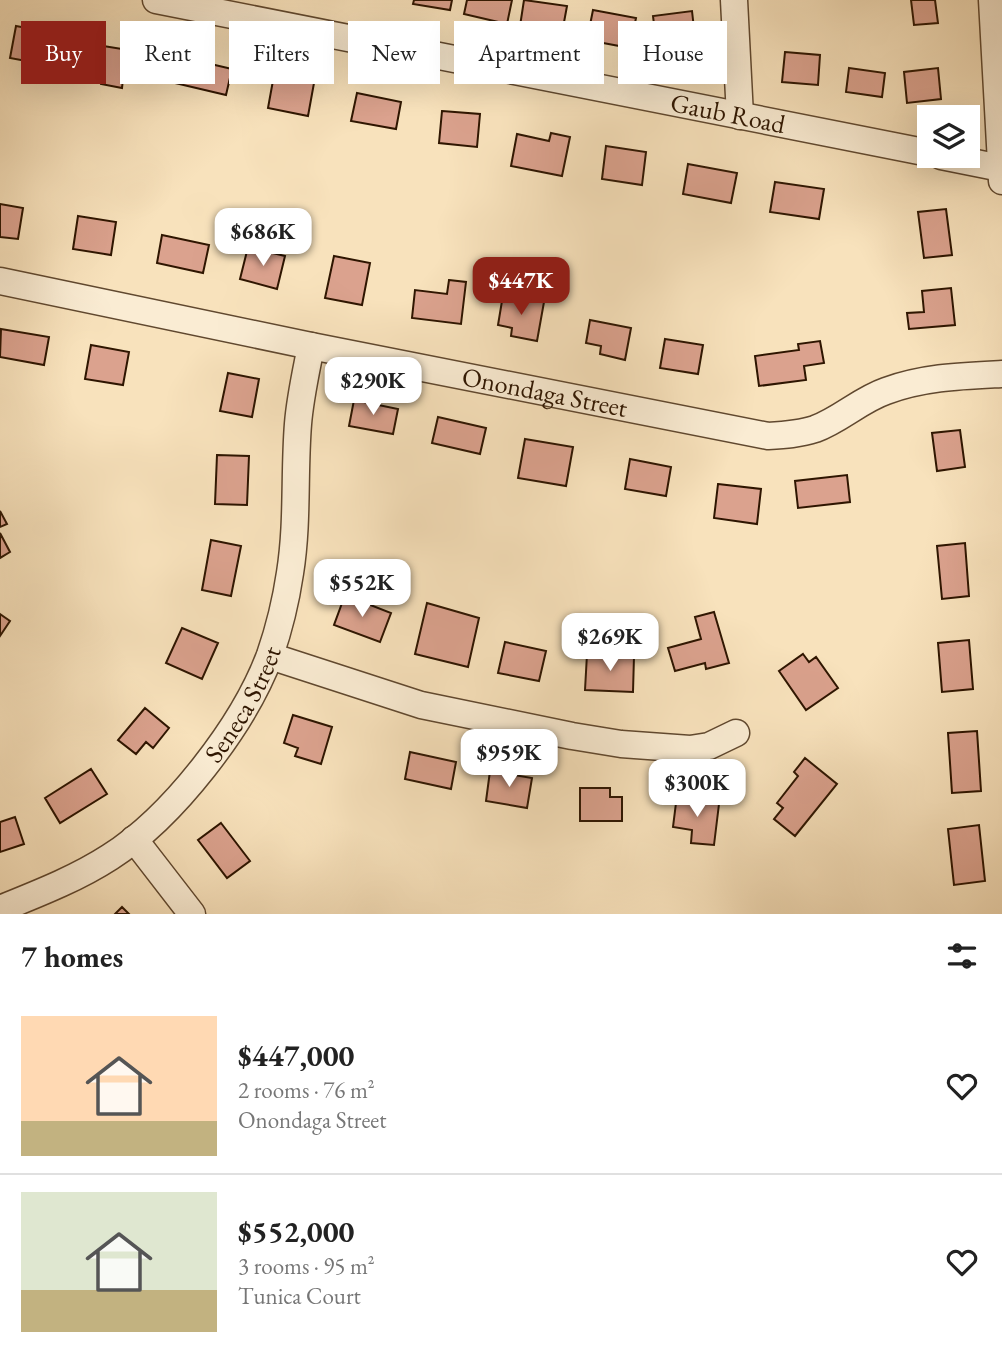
<!DOCTYPE html>
<html lang="en">
<head>
<meta charset="utf-8">
<style>
  body { margin:0; font-family:"EB Garamond",serif; background:#f6f6f6; color:#222; height:100vh; display:flex; flex-direction:column; font-size:26px; white-space:nowrap }
  * { box-sizing:border-box; margin:0 }
  p { font-size:23px; color:#767676 }
  .icon { flex:none; width:38px; height:38px; fill:none; stroke:currentColor; stroke-width:2; stroke-linecap:round; stroke-linejoin:round }
  .map { position:relative; height:914px; overflow:hidden }
  .sheet { display:flex; flex-direction:column; background:#fff; flex:1 }
  .sheet>* { flex:none }
  .banner { position:absolute; left:21px; top:21px; width:961px; height:63px; display:flex; gap:14px }
  .tools { position:absolute; left:917px; top:105px; display:grid; gap:14px }
  .tools a { display:grid; place-items:center; width:63px; height:63px; border-radius:0px; background:#fff; box-shadow:0 7px 28px #0002; font-size:35px }
  .price { position:absolute; translate:-50% -60px; padding:0 16px; border-radius:14px; background:#fff; color:#222; font-size:23px; line-height:46px; filter:drop-shadow(0 2px 4px #0008) }
  .price::after { content:''; position:absolute; left:50%; top:42px; width:21px; height:16px; margin-left:-10px; background:inherit; clip-path:polygon(0 0,100% 0,50% 100%) }
  .price.on { background:#8f2418; color:#fff }
  ul { padding:0; list-style:none }
  li { display:flex; align-items:center; gap:21px; height:175px; padding:0 21px }
  li+li { border-top:2px solid #e0e0e0 }
  li span { display:grid; place-items:center; flex:none; width:196px; height:140px; border-radius:0px; color:#555 }
  li>.icon { margin-inline-start:auto }
  span .icon { width:84px; height:84px; fill:#fffc; stroke-width:1 }
  li b { font-size:30px }
  h2 { display:flex; justify-content:space-between; align-items:center; height:84px; padding:0 21px; font-size:30px }
  .pill { padding:0 24px; border-radius:0px; background:#fff; box-shadow:0 7px 28px #0002; font-size:24px; line-height:63px }
  .pill.on { background:#8f2418; color:#fff }
  .map>svg:first-child { display:block }
  .building { fill:#dba28e; stroke:#2e1500; stroke-width:2 }
  .lines { fill:none; stroke-linecap:round; stroke-linejoin:round }
  .minor-casing { stroke:#60482f; stroke-width:29 }
  .minor { stroke:#faecd3; stroke-width:26 }
  .labels { text-anchor:middle; dominant-baseline:central; stroke-width:5; stroke-linejoin:round; paint-order:stroke }
  .street-label { font-size:26px; fill:#2e1500; stroke:#faecd3 }
</style>
</head>
<body>
<div class="map">
<svg width="1002" height="914" viewBox="0 0 1002 914">
  <rect width="100%" height="100%" fill="#f8e2bc"/>
  <filter id="stains"><feTurbulence type="fractalNoise" baseFrequency=".00286" numOctaves="4"/><feColorMatrix values="0 0 0 0 .2 0 0 0 0 .09 0 0 0 0 .02 0 0 0 .5 -.17"/></filter>
  <radialGradient id="worn" r=".72"><stop offset=".6" stop-color="#630" stop-opacity="0"/><stop offset="1" stop-color="#630" stop-opacity=".3"/></radialGradient>
  <path class="building" d="M 414,0 L 452,0 L 450,10 L 413,4 Z
    M 467,0 L 512,0 L 507,24 L 464,14 Z
    M 524,0 L 567,6 L 562,33 L 520,26 Z
    M 911,0 L 935,0 L 938,23 L 914,25 Z
    M 593,10 L 636,18 L 630,48 L 587,40 Z
    M 692,11 L 697,55 L 667,58 L 665,39 L 656,40 L 653,16 Z
    M 16,26 L 54,33 L 48,65 L 10,58 Z
    M 91,44 L 147,53 L 142,82 L 123,79 L 122,88 L 101,84 L 102,75 L 98,74 L 97,80 L 85,78 Z
    M 785,52 L 820,55 L 818,85 L 782,82 Z
    M 181,57 L 232,69 L 226,95 L 175,83 Z
    M 849,68 L 885,73 L 882,97 L 846,92 Z
    M 938,68 L 941,99 L 907,103 L 904,72 Z
    M 274,75 L 314,83 L 308,116 L 268,108 Z
    M 357,93 L 401,102 L 396,129 L 351,121 Z
    M 442,111 L 480,114 L 477,147 L 439,143 Z
    M 551,133 L 570,137 L 562,176 L 511,166 L 517,134 L 549,141 Z
    M 606,146 L 646,152 L 642,185 L 602,179 Z
    M 688,164 L 737,173 L 731,203 L 683,194 Z
    M 775,182 L 824,189 L 819,219 L 770,212 Z
    M 0,204 L 23,208 L 18,239 L 0,237 Z
    M 946,209 L 952,255 L 924,258 L 918,212 Z
    M 78,216 L 116,222 L 111,255 L 73,249 Z
    M 162,235 L 209,245 L 203,273 L 157,263 Z
    M 248,247 L 285,256 L 277,289 L 240,279 Z
    M 334,256 L 370,263 L 362,305 L 325,298 Z
    M 449,280 L 466,282 L 461,324 L 412,318 L 415,290 L 447,294 Z
    M 951,288 L 955,325 L 909,329 L 907,313 L 924,312 L 922,291 Z
    M 503,295 L 544,302 L 537,341 L 511,336 L 512,328 L 498,325 Z
    M 590,320 L 631,328 L 625,360 L 600,354 L 601,346 L 586,343 Z
    M 1,329 L 49,337 L 44,365 L 0,357 Z
    M 665,339 L 703,345 L 698,374 L 660,368 Z
    M 820,341 L 824,363 L 804,366 L 806,380 L 759,386 L 755,356 L 799,350 L 798,344 Z
    M 91,345 L 129,352 L 123,385 L 85,379 Z
    M 228,373 L 259,379 L 252,417 L 220,411 Z
    M 354,400 L 398,409 L 393,434 L 349,426 Z
    M 438,417 L 486,428 L 480,454 L 432,443 Z
    M 960,430 L 965,467 L 937,471 L 932,433 Z
    M 525,439 L 573,447 L 566,486 L 518,478 Z
    M 217,455 L 249,456 L 247,505 L 215,504 Z
    M 630,459 L 671,467 L 666,496 L 625,489 Z
    M 847,475 L 850,502 L 798,508 L 795,481 Z
    M 718,484 L 761,489 L 757,524 L 714,518 Z
    M 0,511 L 7,524 L 0,527 Z
    M 0,533 L 10,552 L 0,558 Z
    M 211,540 L 241,546 L 231,596 L 202,590 Z
    M 965,543 L 969,596 L 942,599 L 937,546 Z
    M 345,595 L 391,613 L 380,642 L 334,625 Z
    M 427,603 L 479,618 L 468,667 L 415,654 Z
    M 714,612 L 729,663 L 706,669 L 705,663 L 675,671 L 668,648 L 701,639 L 695,617 Z
    M 0,614 L 10,621 L 0,636 Z
    M 182,628 L 218,643 L 202,679 L 166,663 Z
    M 969,640 L 973,689 L 942,692 L 938,643 Z
    M 505,642 L 546,651 L 539,681 L 498,673 Z
    M 587,654 L 634,656 L 633,692 L 585,690 Z
    M 803,654 L 809,662 L 816,657 L 838,688 L 806,710 L 779,671 Z
    M 145,708 L 169,728 L 153,748 L 146,742 L 136,754 L 118,740 Z
    M 293,715 L 332,727 L 321,764 L 295,756 L 298,748 L 284,743 Z
    M 977,731 L 981,791 L 952,793 L 948,733 Z
    M 410,752 L 456,762 L 451,789 L 405,779 Z
    M 805,758 L 837,784 L 795,836 L 774,819 L 783,808 L 777,803 L 798,776 L 794,772 Z
    M 91,769 L 107,794 L 60,823 L 45,798 Z
    M 490,771 L 532,778 L 527,808 L 486,801 Z
    M 580,788 L 610,788 L 610,797 L 622,797 L 622,821 L 580,821 Z
    M 677,795 L 703,798 L 702,802 L 719,804 L 714,845 L 691,843 L 692,830 L 673,827 Z
    M 15,817 L 24,844 L 0,852 L 0,822 Z
    M 221,823 L 250,861 L 227,878 L 198,840 Z
    M 979,825 L 985,881 L 954,885 L 948,829 Z
    M 122,907 L 129,914 L 115,914 Z"/>
  <g class="lines">
    <defs>
      <g id="minor">
        <path id="s1" d="M 156,0 L 929,153"/>
        <path d="M 734,0 L 740,116"/>
        <path d="M 992,0 L 1002,181"/>
        <path d="M 941,156 L 1001,168"/>
        <path id="s2" d="M 0,281 L 311,346 L 768,436 C 784,435 800,434 815,429 C 840,420 860,400 886,391 C 924,377 962,376 1002,374"/>
        <path d="M 270,656 L 421,705 L 572,736 L 621,744 L 690,749 L 709,746 L 736,733"/>
        <path d="M 134,839 L 192,914"/>
        <path id="s3" d="M 0,909 C 37,894 76,879 110,857 C 173,817 244,725 270,655 C 279,629 286,600 290,573 C 298,523 294,474 298,424 C 300,398 306,372 311,346"/>
      </g>
    </defs>
    <use href="#minor" class="minor-casing"/>
    <use href="#minor" class="minor"/>
  </g>
  <g class="labels">
    <g class="street-label">
      <text stroke="none"><textPath href="#s1" startOffset="583">Gaub Road</textPath></text>
      <text stroke="none"><textPath href="#s2" startOffset="556">Onondaga Street</textPath></text>
      <text stroke="none"><textPath href="#s3" startOffset="327">Seneca Street</textPath></text>
    </g>
  </g>
  <rect width="100%" height="100%" filter="url(#stains)"/>
  <rect width="100%" height="100%" fill="url(#worn)"/>
</svg>
<div class="tools">
<a><svg class="icon" aria-label="layers" viewBox="0 0 24 24"><path d="M12 4l9 5-9 5-9-5zM3 14l9 5 9-5"/></svg></a>
</div>
<b class="price" style="left:263px;top:268px">$686K</b>
<b class="price on" style="left:521px;top:317px">$447K</b>
<b class="price" style="left:373px;top:417px">$290K</b>
<b class="price" style="left:362px;top:619px">$552K</b>
<b class="price" style="left:610px;top:673px">$269K</b>
<b class="price" style="left:509px;top:789px">$959K</b>
<b class="price" style="left:697px;top:819px">$300K</b>
<div class="banner">
<a class="pill on">Buy</a>
<a class="pill">Rent</a>
<a class="pill">Filters</a>
<a class="pill">New</a>
<a class="pill">Apartment</a>
<a class="pill">House</a>
</div>
</div>
<section class="sheet">
<h2>7 homes<svg class="icon" aria-label="filters" viewBox="0 0 24 24"><path d="M4 7h16M4 17h16"/><circle cx="9" cy="7" r="2"/><circle cx="15" cy="17" r="2"/></svg></h2>
<ul>
<li><span style="background:linear-gradient(#ffd9b3 75%,#c2b280 0)"><svg class="icon" aria-label="home" viewBox="0 0 24 24"><path d="M3 11l9-7 9 7M6 9v11h12V9"/></svg></span><div><b>$447,000</b><p>2 rooms · 76 m²</p><p>Onondaga Street</p></div><svg class="icon" aria-label="heart" viewBox="0 0 24 24"><path d="M12 20l-8-8c-3-5 5-10 8-4 3-6 11-1 8 4z"/></svg></li>
<li><span style="background:linear-gradient(#dfe7d0 70%,#c2b280 0)"><svg class="icon" aria-label="home" viewBox="0 0 24 24"><path d="M3 11l9-7 9 7M6 9v11h12V9"/></svg></span><div><b>$552,000</b><p>3 rooms · 95 m²</p><p>Tunica Court</p></div><svg class="icon" aria-label="heart" viewBox="0 0 24 24"><path d="M12 20l-8-8c-3-5 5-10 8-4 3-6 11-1 8 4z"/></svg></li>
</ul>
</section>
</body>
</html>
